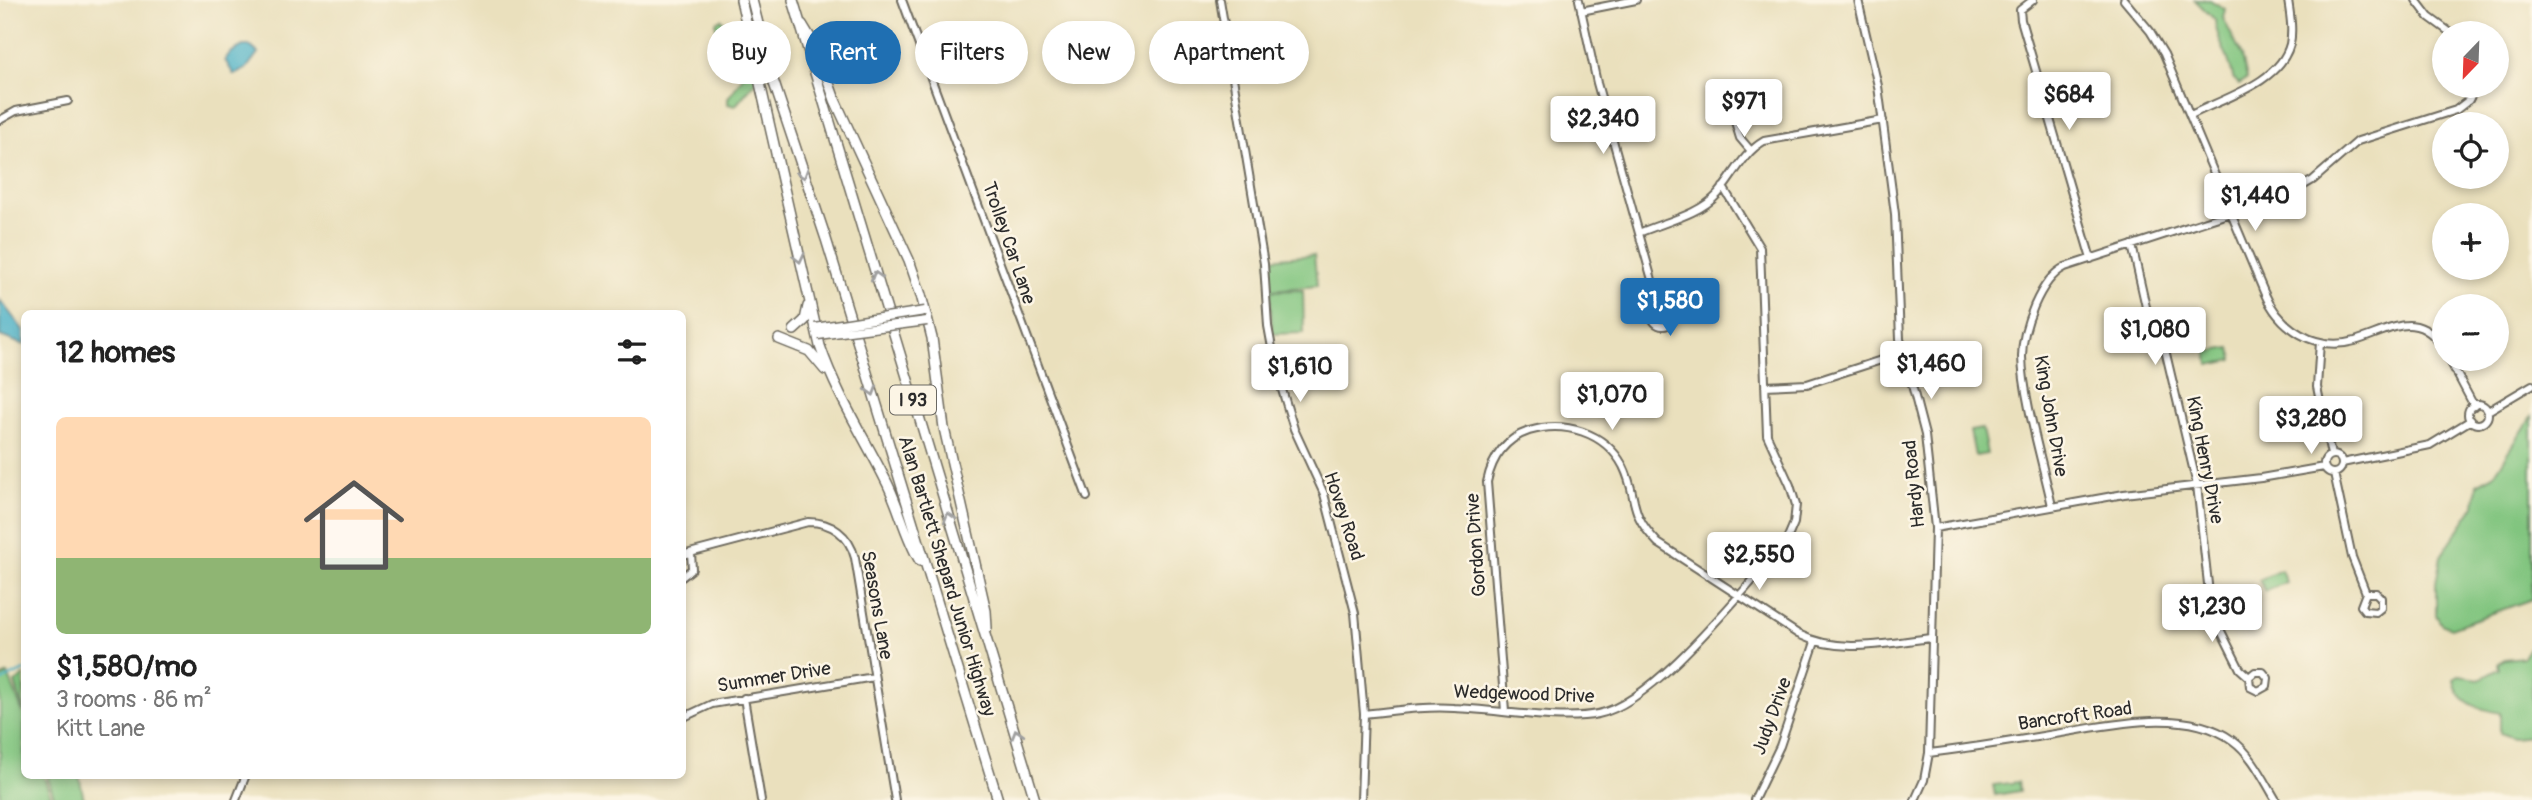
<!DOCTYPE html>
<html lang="en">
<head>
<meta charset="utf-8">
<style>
  body { margin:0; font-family:Pangolin,sans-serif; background:#f2f2f2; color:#222; height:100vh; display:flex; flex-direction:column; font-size:26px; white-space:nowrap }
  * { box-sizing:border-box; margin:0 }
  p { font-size:23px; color:#767676 }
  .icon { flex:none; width:38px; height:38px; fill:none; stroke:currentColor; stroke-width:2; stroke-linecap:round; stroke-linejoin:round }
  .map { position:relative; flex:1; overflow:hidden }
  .sheet { position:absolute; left:21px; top:310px; width:665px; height:469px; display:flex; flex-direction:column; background:#fff; border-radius:10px; box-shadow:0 4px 10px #0003 }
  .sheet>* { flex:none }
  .guide { position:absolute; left:707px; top:21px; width:665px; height:63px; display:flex; gap:14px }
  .needle { width:46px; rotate:203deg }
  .controls { position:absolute; left:2432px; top:21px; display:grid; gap:14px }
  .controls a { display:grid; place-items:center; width:77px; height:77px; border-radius:50%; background:#fff; box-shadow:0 4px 10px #0003; font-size:35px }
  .price { position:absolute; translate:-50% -60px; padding:0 16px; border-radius:7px; background:#fff; color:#222; font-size:23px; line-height:46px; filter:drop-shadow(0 2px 4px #0008) }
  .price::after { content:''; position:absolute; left:50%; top:42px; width:21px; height:16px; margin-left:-10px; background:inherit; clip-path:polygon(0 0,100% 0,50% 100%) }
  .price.on { background:#1f6fb2; color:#fff }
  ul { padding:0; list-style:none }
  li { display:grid; align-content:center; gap:14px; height:371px; padding:0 35px }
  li+li { border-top:2px solid #e0e0e0 }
  li span { display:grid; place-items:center; height:217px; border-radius:10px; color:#555 }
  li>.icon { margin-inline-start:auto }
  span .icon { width:126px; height:126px; fill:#fffc; stroke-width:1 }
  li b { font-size:30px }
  h2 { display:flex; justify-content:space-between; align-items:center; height:84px; padding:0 35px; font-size:30px }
  .tag { padding:0 24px; border-radius:32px; background:#fff; box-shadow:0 4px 10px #0003; font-size:24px; line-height:63px }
  .tag.on { background:#1f6fb2; color:#fff }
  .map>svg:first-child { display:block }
  .green { fill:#81c57f; stroke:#567855; stroke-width:2 }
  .water { fill:#48b0c6; stroke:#3a6e78; stroke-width:2 }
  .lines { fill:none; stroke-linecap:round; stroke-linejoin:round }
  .stream { stroke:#48b0c6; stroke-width:2 }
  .minor-casing { stroke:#6e6a5e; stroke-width:10 }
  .highway-casing { stroke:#6e6a5e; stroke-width:12 }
  .minor { stroke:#fff; stroke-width:6 }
  .highway { stroke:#fff; stroke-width:9 }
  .major-bridge-casing { stroke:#6e6a5e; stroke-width:11; stroke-linecap:butt }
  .major-bridge { stroke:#fff; stroke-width:8 }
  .oneway { stroke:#a0a0a0 }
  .labels { text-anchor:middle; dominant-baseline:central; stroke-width:5; stroke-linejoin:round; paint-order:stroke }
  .shield { fill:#fcf5e5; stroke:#6a6863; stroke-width:2 }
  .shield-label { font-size:18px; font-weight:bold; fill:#2b2b2b }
  .street-label { font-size:19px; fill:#2b2b2b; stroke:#fcf5e5 }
</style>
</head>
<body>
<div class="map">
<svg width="2532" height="800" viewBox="0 0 2532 800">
  <rect width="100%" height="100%" fill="#fcf5e5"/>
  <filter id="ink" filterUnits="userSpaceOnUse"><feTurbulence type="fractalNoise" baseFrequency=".0143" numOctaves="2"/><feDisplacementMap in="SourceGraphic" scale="14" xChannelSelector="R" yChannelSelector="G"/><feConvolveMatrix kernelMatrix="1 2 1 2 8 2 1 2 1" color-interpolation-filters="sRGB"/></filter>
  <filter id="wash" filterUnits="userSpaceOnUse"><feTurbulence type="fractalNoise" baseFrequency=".00686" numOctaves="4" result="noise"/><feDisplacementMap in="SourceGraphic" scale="28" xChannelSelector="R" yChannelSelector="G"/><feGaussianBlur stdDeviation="1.57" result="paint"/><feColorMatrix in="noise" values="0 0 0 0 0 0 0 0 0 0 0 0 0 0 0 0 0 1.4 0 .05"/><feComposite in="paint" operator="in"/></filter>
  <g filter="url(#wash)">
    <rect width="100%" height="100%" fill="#eae0bd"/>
    <path class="green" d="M 2195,0 L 2210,0 L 2225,9 L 2223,18 L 2242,56 L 2247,79 L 2239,84 L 2233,78 C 2231,58 2215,38 2215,20 Z
      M 721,19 L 763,67 L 761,75 L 735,106 L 728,104 L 728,98 L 748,69 L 716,29 L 716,22 Z
      M 1314,255 L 1317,286 L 1270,290 L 1268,259 Z
      M 1303,290 L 1304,333 L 1272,334 L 1270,291 Z
      M 2231,348 L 2233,360 L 2209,365 L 2207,352 Z
      M 2532,416 L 2532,599 L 2451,628 L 2441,624 L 2436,615 L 2436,583 L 2441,556 L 2475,505 L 2477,484 L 2494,475 Z
      M 1982,429 L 1987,454 L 1975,456 L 1970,431 Z
      M 2281,570 L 2286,582 L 2265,592 L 2259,580 Z
      M 2529,648 L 2532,648 L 2532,736 L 2513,738 L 2500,733 L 2500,713 C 2479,709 2457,703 2454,679 L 2459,676 L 2480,679 L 2499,669 L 2498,663 L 2505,659 L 2523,657 Z
      M 8,674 L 24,716 L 24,775 L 43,775 L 52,800 L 0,800 L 0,678 Z
      M 24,675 L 24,712 L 15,683 Z
      M 47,775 L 79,775 L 84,800 L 55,800 Z
      M 2018,782 L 2020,791 L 1995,795 L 1993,785 Z"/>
    <path class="water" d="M 243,46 L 250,46 L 258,53 L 246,69 L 234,75 L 225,60 L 230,53 Z
      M 0,300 L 24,331 L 24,345 L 0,336 Z"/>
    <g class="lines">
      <path class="stream" d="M 0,682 L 24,670"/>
    </g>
  </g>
  <g filter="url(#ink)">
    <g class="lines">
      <defs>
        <path id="minor" d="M 902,0 L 1087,497
          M 1220,0 L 1264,264 L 1268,326 L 1276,370 L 1294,429 L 1324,494 L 1355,613 L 1364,714 L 1361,800
          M 1579,0 L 1597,83 L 1659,305
          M 1858,0 L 1878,86 L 1895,214 L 1900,339 L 1925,435 L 1935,528 L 1929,753 L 1924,780 L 1915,800
          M 2033,0 L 2020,10 L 2021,20 L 2091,259
          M 2124,0 L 2150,31 L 2164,54 L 2264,292 C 2279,328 2315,352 2355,341 C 2391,330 2419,307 2445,351
          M 2416,0 L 2429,17 L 2451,33
          M 1581,11 L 1636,0
          M 1732,112 L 1739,108 L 1742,101 L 1739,93 L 1731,90 L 1722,95 L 1722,105 L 1732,112 L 1740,138 L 1751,151
          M 2191,115 C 2223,98 2280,83 2290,44 C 2293,29 2290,14 2288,0
          M 0,120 L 16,111 L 68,101
          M 1639,233 C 1664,222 1699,215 1718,194 C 1733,177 1743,153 1764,141 L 1883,120
          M 2132,245 L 2146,307 L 2163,341 L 2197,485 L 2211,611 L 2240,669 L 2249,677 L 2250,687 L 2258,691 L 2267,686 L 2268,678 L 2263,672 L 2255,672 L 2249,677
          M1652 315a11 11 0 1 1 22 0a11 11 0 1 1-22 0Z
          M 2320,342 L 2317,387 L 2331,455
          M 2449,359 L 2474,406
          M 1765,386 L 1807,384 L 1903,353
          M2468 414a10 10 0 1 1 20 0a10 10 0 1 1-20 0Z
          M 2488,411 L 2532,385
          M2324 464a9 9 0 1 1 18 0a9 9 0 1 1-18 0Z
          M 2342,463 L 2430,445 L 2471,420
          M 2334,473 L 2352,557 L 2366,593 L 2361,606 L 2365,611 L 2376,612 L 2381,608 L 2381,598 L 2376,593 L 2366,593
          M 2052,506 C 2043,464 2023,398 2022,357 C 2022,329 2040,279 2065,267 L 2289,194 L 2313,180 L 2358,141 L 2456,110 L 2469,100 L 2476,86
          M 1935,528 L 2124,494 L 2261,478 L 2324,467
          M 682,555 L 808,522 C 832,522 849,535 855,558 L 895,800
          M 682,577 L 692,569 L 691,553
          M 744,698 L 761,800
          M 1505,711 L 1487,482 C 1492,458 1505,439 1529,431 C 1564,420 1605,432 1623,466 C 1639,498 1626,510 1658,543 L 1798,634 C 1840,655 1886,643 1931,638
          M 1364,714 C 1394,711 1424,706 1454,708 C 1496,709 1558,722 1598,714 C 1655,703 1744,588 1785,544 L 1794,523 L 1796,505 L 1790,485 L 1767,435 L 1760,248 L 1723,187
          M 682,718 L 712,704 L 874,677
          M 1929,753 C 1973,748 2017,740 2061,733 C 2111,725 2186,707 2232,740 C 2252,754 2264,780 2276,800
          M 236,800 L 246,775
          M 1754,800 L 1780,746 L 1815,642"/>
        <path id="highway" d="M 741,0 L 820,346 C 836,393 861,432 884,477 C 899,504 904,535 920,561
          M 752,0 L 770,71 L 826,239 L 998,800
          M 793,0 L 1035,800
          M 802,24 L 816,47 L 835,100 L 909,260 L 921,295 L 932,338 L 944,428 L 986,611 L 987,628
          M 794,330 L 805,320 L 808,306
          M 779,339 L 809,351 L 825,370"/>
      </defs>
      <use href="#minor" class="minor-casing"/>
      <use href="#highway" class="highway-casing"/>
      <use href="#minor" class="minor"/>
      <use href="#highway" class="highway"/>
      <defs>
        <path id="major-bridge" d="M 815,328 L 925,311
          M 818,335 L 927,321"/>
      </defs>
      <use href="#major-bridge" class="major-bridge-casing"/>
      <use href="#major-bridge" class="major-bridge"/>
    </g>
    <defs><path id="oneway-chevron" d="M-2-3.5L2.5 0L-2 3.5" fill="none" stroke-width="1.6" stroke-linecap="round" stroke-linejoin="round" transform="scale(1.75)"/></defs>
    <g class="oneway">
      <use href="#oneway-chevron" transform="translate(803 174) rotate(72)"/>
      <use href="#oneway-chevron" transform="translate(799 258) rotate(77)"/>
      <use href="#oneway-chevron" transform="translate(876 276) rotate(-107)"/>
      <use href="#oneway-chevron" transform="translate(872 391) rotate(73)"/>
      <use href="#oneway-chevron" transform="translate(949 517) rotate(-107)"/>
      <use href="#oneway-chevron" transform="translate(1017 734) rotate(-106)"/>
    </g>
  </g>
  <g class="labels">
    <rect class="shield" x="890" y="385.5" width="46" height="29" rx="5"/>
    <g class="shield-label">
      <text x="913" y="400">I 93</text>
    </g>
    <g class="street-label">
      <text transform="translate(1009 243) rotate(71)">Trolley Car Lane</text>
      <text transform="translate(2051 416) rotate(80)">King John Drive</text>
      <text transform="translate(2205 460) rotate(79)">King Henry Drive</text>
      <text transform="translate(1914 484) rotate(-96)">Hardy Road</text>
      <text transform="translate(1344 516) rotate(72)">Hovey Road</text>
      <text transform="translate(1476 545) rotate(-94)">Gordon Drive</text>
      <text transform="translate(947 576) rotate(73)">Alan Bartlett Shepard Junior Highway</text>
      <text transform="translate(877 605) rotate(80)">Seasons Lane</text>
      <text transform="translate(774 677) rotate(-9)">Summer Drive</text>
      <text transform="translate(1524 694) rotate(2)">Wedgewood Drive</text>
      <text transform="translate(1772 716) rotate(-70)">Judy Drive</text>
      <text transform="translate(2075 716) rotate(-8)">Bancroft Road</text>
    </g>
  </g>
</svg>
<div class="controls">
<a><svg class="needle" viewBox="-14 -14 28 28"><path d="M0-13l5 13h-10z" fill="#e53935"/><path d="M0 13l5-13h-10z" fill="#767676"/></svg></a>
<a><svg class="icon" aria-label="locate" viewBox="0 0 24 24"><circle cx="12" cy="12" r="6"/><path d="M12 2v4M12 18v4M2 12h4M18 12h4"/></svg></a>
<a>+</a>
<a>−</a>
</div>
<b class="price" style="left:2069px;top:132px">$684</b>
<b class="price" style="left:1744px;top:139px">$971</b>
<b class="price" style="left:1603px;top:156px">$2,340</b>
<b class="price" style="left:2255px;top:233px">$1,440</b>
<b class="price on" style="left:1670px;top:338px">$1,580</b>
<b class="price" style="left:2155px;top:367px">$1,080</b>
<b class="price" style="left:1931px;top:401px">$1,460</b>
<b class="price" style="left:1300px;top:404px">$1,610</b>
<b class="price" style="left:1612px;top:432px">$1,070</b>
<b class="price" style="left:2311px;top:456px">$3,280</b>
<b class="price" style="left:1759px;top:592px">$2,550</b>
<b class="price" style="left:2212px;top:644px">$1,230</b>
<div class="guide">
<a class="tag">Buy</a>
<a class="tag on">Rent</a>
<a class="tag">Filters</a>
<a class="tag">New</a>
<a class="tag">Apartment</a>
</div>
<section class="sheet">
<h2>12 homes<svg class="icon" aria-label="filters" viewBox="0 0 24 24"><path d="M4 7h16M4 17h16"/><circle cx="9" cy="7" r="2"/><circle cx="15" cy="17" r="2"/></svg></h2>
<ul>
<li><span style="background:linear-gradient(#ffd9b3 65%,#8fb573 0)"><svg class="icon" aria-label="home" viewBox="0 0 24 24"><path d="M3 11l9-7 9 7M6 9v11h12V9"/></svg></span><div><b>$1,580/mo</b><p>3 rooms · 86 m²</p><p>Kitt Lane</p></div></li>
</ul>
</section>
</div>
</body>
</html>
